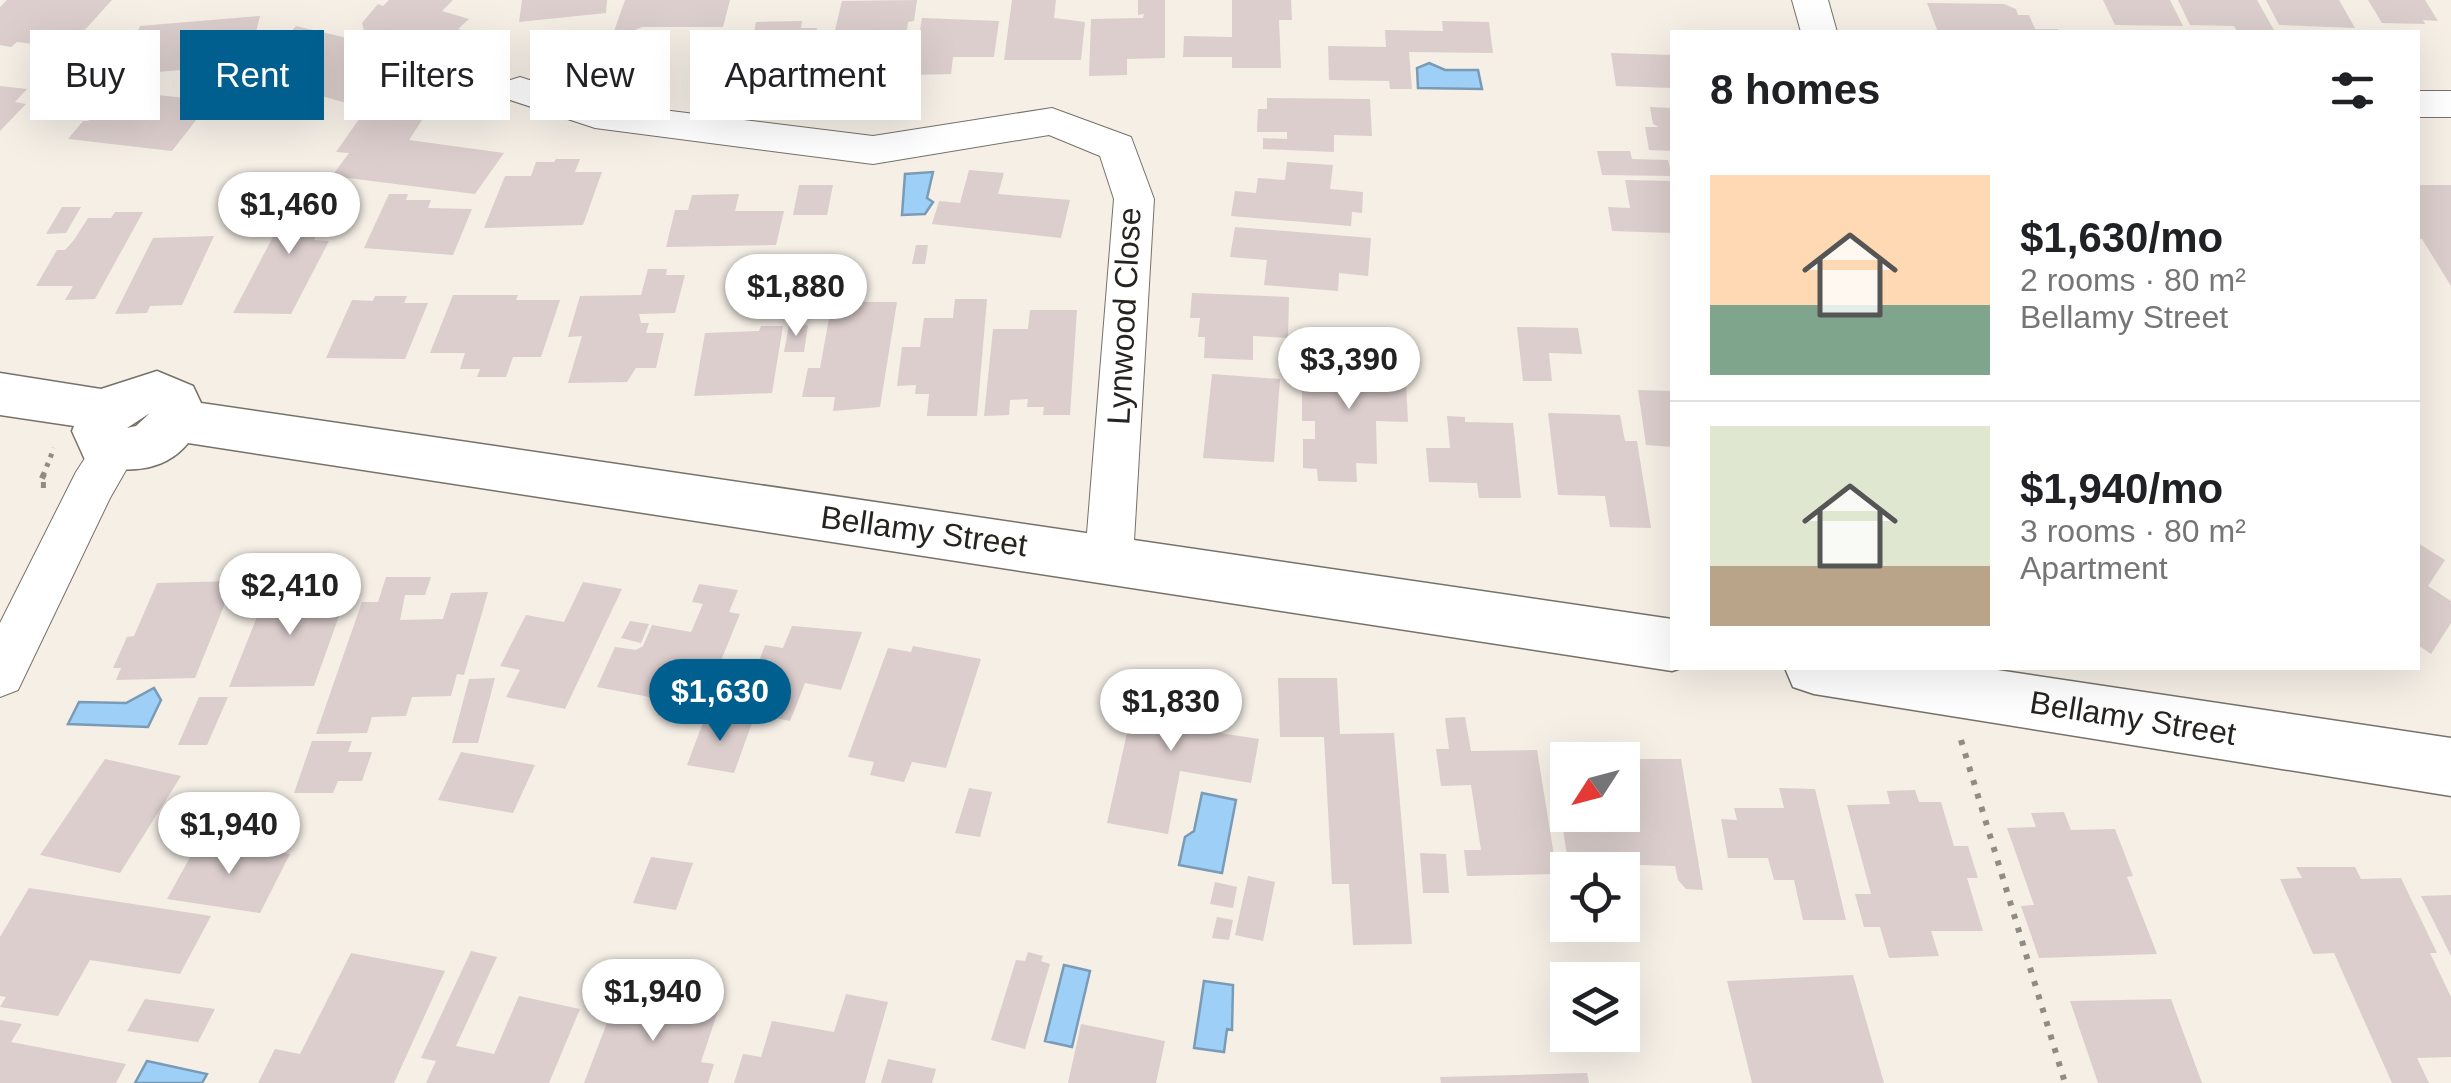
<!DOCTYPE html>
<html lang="en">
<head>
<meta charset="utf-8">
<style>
  body { margin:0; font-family:Arial,sans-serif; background:#f2f2f2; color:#202124; height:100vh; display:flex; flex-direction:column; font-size:38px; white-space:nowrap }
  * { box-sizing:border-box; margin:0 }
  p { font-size:32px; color:#757577 }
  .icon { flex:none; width:55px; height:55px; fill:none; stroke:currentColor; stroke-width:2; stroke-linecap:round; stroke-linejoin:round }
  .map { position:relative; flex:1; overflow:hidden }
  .panel { position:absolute; left:1670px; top:30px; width:750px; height:640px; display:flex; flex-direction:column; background:#fff; border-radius:0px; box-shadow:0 10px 40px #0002 }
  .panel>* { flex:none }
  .top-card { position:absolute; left:30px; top:30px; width:950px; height:90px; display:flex; gap:20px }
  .needle { width:65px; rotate:234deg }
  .fabs { position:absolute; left:1550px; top:742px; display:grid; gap:20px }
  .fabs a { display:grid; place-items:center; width:90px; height:90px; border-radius:0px; background:#fff; box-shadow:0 10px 40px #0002; font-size:50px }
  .price { position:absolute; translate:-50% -85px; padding:0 22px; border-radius:35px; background:#fff; color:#222; font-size:32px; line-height:65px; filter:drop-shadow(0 2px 5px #0008) }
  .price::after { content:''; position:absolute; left:50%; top:60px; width:30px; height:22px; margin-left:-15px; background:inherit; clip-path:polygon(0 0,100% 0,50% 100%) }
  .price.current { background:#005f8f; color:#fff }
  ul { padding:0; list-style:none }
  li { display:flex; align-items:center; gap:30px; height:250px; padding:0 40px }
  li+li { border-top:2px solid #e0e0e0 }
  li span { display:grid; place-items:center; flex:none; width:280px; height:200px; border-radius:0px; color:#555 }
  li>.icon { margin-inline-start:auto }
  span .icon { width:120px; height:120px; fill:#fffc; stroke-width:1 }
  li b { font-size:42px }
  h2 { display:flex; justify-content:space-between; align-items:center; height:120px; padding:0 40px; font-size:42px }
  .chip { padding:0 35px; border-radius:0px; background:#fff; box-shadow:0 10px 40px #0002; font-size:35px; line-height:90px }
  .chip.current { background:#005f8f; color:#fff }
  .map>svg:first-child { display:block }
  .water { fill:#9ecff7; stroke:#7a9bb6; stroke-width:2.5 }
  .building { fill:#dbcecd }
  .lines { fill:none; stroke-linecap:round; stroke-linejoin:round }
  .minor-casing { stroke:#767169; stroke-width:2 }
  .tertiary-casing { stroke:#767169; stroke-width:3 }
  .path-far1 { stroke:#908c85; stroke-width:5; stroke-dasharray:4 6; stroke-linecap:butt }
  .path { stroke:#908c85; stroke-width:6; stroke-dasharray:5 9; stroke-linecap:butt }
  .minor { fill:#fff; fill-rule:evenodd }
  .tertiary { fill:#fff; fill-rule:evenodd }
  .labels { text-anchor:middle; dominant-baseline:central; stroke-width:8; stroke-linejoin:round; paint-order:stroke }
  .street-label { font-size:32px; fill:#262320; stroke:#fff }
</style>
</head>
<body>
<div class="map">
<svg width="2451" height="1083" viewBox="0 0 2451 1083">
  <rect width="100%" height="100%" fill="#f5efe6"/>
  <path class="water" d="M 1429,63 L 1445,70 L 1478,70 L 1482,89 L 1418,88 L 1417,68 Z
    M 933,172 L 927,198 L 933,202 L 925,214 L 902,215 L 905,174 Z
    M 154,688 L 161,700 L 148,727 L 68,724 L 79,702 L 126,703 Z
    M 1202,793 L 1236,800 L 1222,873 L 1179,865 L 1185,837 L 1194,831 Z
    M 1064,965 L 1090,971 L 1072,1047 L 1045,1041 Z
    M 1204,981 L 1233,985 L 1232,1030 L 1227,1029 L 1224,1052 L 1194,1048 Z
    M 147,1061 L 207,1074 L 202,1083 L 135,1083 Z"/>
  <path class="building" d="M 7,0 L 112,0 L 82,33 L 62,31 L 48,46 L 17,42 L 11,47 L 0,45 L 0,7 Z
    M 389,0 L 453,0 L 442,11 L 469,19 L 458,29 L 465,31 L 440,56 L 365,34 L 362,23 L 378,4 L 383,6 Z
    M 522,0 L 607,0 L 606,13 L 519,22 Z
    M 625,0 L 730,0 L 723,27 L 642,27 L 635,30 L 628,51 L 607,51 Z
    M 917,0 L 914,21 L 908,22 L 906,37 L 899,37 L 897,50 L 891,50 L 890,56 L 864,55 L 856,88 L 821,88 L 842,1 Z
    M 1012,0 L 1056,0 L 1054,18 L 1085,22 L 1081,60 L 1004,60 Z
    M 1138,0 L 1165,0 L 1165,58 L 1127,59 L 1127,75 L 1089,76 L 1091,19 L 1143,18 L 1144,14 L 1138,15 Z
    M 1232,0 L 1291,0 L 1292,20 L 1279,20 L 1281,68 L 1232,68 L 1232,57 L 1183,57 L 1184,36 L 1232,37 Z
    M 2103,0 L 2170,0 L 2183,26 L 2115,25 Z
    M 2178,0 L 2257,0 L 2275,32 L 2238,32 L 2234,26 L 2190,25 Z
    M 2266,0 L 2339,0 L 2355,28 L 2279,25 Z
    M 2368,0 L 2425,0 L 2438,21 L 2423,20 L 2425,24 L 2382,23 Z
    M 1927,3 L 2004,4 L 2016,9 L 2018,15 L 2029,15 L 2035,29 L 2058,29 L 2058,32 L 1938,32 Z
    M 260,16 L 253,44 L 248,44 L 241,65 L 110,76 L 122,48 L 131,47 L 140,26 Z
    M 922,18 L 999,21 L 994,57 L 953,57 L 951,74 L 913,75 Z
    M 802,21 L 801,28 L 817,28 L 809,67 L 719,71 L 730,32 L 754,32 L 756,22 Z
    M 1442,21 L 1489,22 L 1493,53 L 1409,52 L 1412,89 L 1390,89 L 1389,81 L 1329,80 L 1328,46 L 1386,47 L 1385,30 L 1443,31 Z
    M 296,26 L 390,48 L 393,57 L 382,67 L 359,76 L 388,87 L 364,108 L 290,87 L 305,77 L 290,66 L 304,51 L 284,40 Z
    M 1611,53 L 1672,55 L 1672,88 L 1616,86 Z
    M 0,86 L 27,89 L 15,102 L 26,104 L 0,131 Z
    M 123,91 L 211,101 L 172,151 L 68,139 L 83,121 L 88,121 L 99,109 L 107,110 Z
    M 1267,98 L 1370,99 L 1372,136 L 1334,135 L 1334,152 L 1263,149 L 1263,138 L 1287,139 L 1287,132 L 1257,132 L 1258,109 L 1267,109 Z
    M 1650,107 L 1672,108 L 1672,151 L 1649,150 L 1645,127 L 1659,127 L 1653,124 Z
    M 364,112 L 422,120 L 409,140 L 504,153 L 475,194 L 332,176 L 349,153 L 336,152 Z
    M 1597,151 L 1630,151 L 1632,159 L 1668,160 L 1672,176 L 1602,175 Z
    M 556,159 L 580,159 L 575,172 L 602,172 L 583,225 L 484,228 L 505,176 L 531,176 L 536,162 L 554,162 Z
    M 1287,162 L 1333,165 L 1330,189 L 1363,192 L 1362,213 L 1352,212 L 1351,226 L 1231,216 L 1235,191 L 1256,193 L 1258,178 L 1285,180 Z
    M 969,170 L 1004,173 L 998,194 L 1070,200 L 1061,238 L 932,224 L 939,201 L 960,203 Z
    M 1625,180 L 1672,181 L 1672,233 L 1612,231 L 1608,207 L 1630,208 Z
    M 799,185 L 833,185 L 827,215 L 793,215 Z
    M 2418,185 L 2451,185 L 2451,286 L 2422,239 L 2418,239 Z
    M 297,191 L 339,192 L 314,240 L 329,241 L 291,314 L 233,313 Z
    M 389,194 L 408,194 L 406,200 L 431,200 L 428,208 L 472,209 L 453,255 L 364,248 Z
    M 739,194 L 735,211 L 784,211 L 776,245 L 666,247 L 675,210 L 688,210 L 692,195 Z
    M 62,207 L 81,207 L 66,233 L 46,234 Z
    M 115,212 L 143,212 L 95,299 L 65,300 L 73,286 L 36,286 L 57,250 L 65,250 L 74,240 L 88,218 L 111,218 Z
    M 1235,227 L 1371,238 L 1368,276 L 1339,273 L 1338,291 L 1264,285 L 1267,260 L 1230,257 Z
    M 214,236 L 182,305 L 150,306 L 147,313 L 115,314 L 153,238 Z
    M 916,245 L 928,245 L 925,264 L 912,264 Z
    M 648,269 L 667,269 L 666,275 L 685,275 L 675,313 L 639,314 L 641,323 L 649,323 L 646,333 L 664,333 L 656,368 L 636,368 L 627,382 L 568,383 L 582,336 L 568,337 L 580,296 L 641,295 Z
    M 1192,293 L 1289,297 L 1288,338 L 1253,336 L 1253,360 L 1204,358 L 1205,337 L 1198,337 L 1200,318 L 1190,318 Z
    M 453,295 L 518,295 L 516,300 L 560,300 L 541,357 L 513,357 L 506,377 L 477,377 L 480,369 L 460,369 L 465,353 L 430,353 Z
    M 375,296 L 407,296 L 404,303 L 428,303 L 405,359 L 326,358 L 352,300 L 373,301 Z
    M 955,299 L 987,299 L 977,416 L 927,416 L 929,394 L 915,394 L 916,385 L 897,386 L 902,347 L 920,347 L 924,318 L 953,318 Z
    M 832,302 L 897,302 L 880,407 L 833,411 L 835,397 L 802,397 L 808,368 L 820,368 Z
    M 1030,310 L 1077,310 L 1070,415 L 1043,415 L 1044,407 L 1027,407 L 1028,399 L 1010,400 L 1009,415 L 984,416 L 993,329 L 1028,329 Z
    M 789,325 L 808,325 L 804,352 L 784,352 Z
    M 761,326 L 783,326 L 772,393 L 694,396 L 705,333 L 759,331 Z
    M 1517,327 L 1578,328 L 1582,354 L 1549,353 L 1552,381 L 1523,381 Z
    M 1302,359 L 1405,362 L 1408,422 L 1376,421 L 1377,464 L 1356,463 L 1357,482 L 1318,481 L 1317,469 L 1303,468 L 1303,439 L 1315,439 L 1315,421 L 1302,421 Z
    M 1212,374 L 1280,379 L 1274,462 L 1203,458 Z
    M 1638,390 L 1672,391 L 1672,447 L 1646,445 Z
    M 1548,413 L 1620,415 L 1625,441 L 1637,441 L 1651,528 L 1610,527 L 1605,496 L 1558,495 Z
    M 1447,416 L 1465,417 L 1465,422 L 1513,423 L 1521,498 L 1479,498 L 1477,483 L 1429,482 L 1426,448 L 1450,448 Z
    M 2418,543 L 2445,560 L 2428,586 L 2451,601 L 2451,623 L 2431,654 L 2418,645 Z
    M 386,577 L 431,577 L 425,595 L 405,595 L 400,620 L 443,619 L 451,593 L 488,592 L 464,675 L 457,674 L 451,696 L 412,697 L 406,716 L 372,717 L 367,733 L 316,734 L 362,602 L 378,602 Z
    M 234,581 L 195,678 L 116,680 L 121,668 L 113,668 L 127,637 L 134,636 L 157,583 Z
    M 583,582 L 622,589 L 565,709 L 506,697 L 520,670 L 500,666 L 526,615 L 564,622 Z
    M 699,584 L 738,590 L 729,612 L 740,614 L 702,707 L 597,687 L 615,647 L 636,650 L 643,646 L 652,625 L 691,632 L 703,604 L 692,602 Z
    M 349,588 L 314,686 L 229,687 L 268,589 Z
    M 630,621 L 649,624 L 641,643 L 621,638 Z
    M 792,626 L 862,632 L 841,690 L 805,683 L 790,721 L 746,712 L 762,671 L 755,672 L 765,645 L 783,648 Z
    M 913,646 L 981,659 L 946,768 L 912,762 L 904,782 L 870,775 L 874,762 L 848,757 L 888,648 L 911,652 Z
    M 495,678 L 478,743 L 452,743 L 469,679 Z
    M 1278,678 L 1337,678 L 1340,734 L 1394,733 L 1412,944 L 1353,945 L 1349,884 L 1332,884 L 1324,737 L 1280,737 Z
    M 1139,679 L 1208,690 L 1202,720 L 1213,732 L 1259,739 L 1251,783 L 1180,771 L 1168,834 L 1107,823 Z
    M 199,697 L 228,697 L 207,745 L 178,745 Z
    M 706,715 L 752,723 L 734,773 L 687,765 Z
    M 1465,717 L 1471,751 L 1537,750 L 1557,874 L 1467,876 L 1464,850 L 1481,850 L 1471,785 L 1441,786 L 1436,749 L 1449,749 L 1445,718 Z
    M 312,741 L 352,741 L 348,752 L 372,752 L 362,781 L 338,781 L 333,793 L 294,793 Z
    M 461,752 L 535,765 L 513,813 L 438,800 Z
    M 105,759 L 181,776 L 120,873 L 40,855 Z
    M 1633,759 L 1681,759 L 1703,890 L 1686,889 L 1678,880 L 1675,866 L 1568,863 L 1562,822 L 1598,823 L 1597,815 L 1622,815 L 1622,792 L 1638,792 Z
    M 969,788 L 992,792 L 980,837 L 955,833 Z
    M 1779,788 L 1815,789 L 1846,920 L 1803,920 L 1794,880 L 1774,880 L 1768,858 L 1728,858 L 1721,819 L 1737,820 L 1734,808 L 1784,808 Z
    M 1915,790 L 1919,802 L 1941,802 L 1954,846 L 1968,846 L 1978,878 L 1967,878 L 1983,931 L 1931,931 L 1939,956 L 1889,958 L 1880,927 L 1864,927 L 1855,894 L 1871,894 L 1847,805 L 1890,804 L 1887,791 Z
    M 2064,812 L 2071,830 L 2115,829 L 2133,876 L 2127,877 L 2157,954 L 2039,958 L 2021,906 L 2034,905 L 2007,828 L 2036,827 L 2031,813 Z
    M 199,841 L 290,854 L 260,913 L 167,899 Z
    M 1420,853 L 1446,854 L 1449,893 L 1423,893 Z
    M 651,857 L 693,863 L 676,910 L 633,903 Z
    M 2296,867 L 2355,867 L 2361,879 L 2401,878 L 2437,953 L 2430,953 L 2451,997 L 2451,1057 L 2417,1058 L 2429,1083 L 2392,1083 L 2334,953 L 2313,954 L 2280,879 L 2302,878 Z
    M 1622,870 L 1630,870 L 1637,917 L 1622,917 Z
    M 1248,876 L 1275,882 L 1263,941 L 1235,935 Z
    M 1215,882 L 1237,887 L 1233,908 L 1210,904 Z
    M 29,888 L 211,916 L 180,974 L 90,960 L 58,1016 L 0,1007 L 6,997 L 0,996 L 0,937 Z
    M 2451,895 L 2451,956 L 2421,896 Z
    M 1217,917 L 1233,920 L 1229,940 L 1212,938 Z
    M 471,951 L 497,957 L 456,1046 L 494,1054 L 519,996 L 580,1009 L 549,1083 L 426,1083 L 436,1061 L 421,1058 Z
    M 1028,952 L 1043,956 L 1041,961 L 1050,964 L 1025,1049 L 991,1040 L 1016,960 L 1025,961 Z
    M 351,953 L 445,971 L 394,1083 L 258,1083 L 275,1049 L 300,1054 Z
    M 1853,975 L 1884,1083 L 1752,1083 L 1727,981 Z
    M 618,994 L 718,1011 L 701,1062 L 714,1064 L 708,1083 L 584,1083 Z
    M 846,994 L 888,1002 L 865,1083 L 734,1083 L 743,1054 L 761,1057 L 772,1021 L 834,1032 Z
    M 145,999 L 215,1009 L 198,1042 L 127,1031 Z
    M 2171,999 L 2202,1083 L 2098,1083 L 2070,1001 Z
    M 0,1020 L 22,1024 L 11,1042 L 126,1064 L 116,1083 L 0,1083 Z
    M 1081,1024 L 1165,1041 L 1156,1083 L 1068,1083 Z
    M 888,1059 L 936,1069 L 932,1083 L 881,1083 Z
    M 1587,1073 L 1589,1083 L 1441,1083 L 1440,1077 Z"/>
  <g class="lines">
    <defs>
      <path id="minor" d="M 1792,0 L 1828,0 L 1837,32 L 1801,32 Z
        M 520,77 L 598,102 L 873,136 L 1052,108 L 1131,137 L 1154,199 L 1133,558 L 1126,573 L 1109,579 L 1092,573 L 1085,558 L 1114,199 L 1100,156 L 1049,135 L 873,164 L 595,128 L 507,99 L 501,90 L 507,81 Z
        M 2418,91 L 2451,91 L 2451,117 L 2418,117 Z
        M 114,432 L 130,438 L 137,451 L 110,498 L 18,690 L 0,697 L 0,623 L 76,472 L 98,438 Z"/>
      <path id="tertiary" d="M 157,371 L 193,386 L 201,403 L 1672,619 L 1672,668 L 1681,668 L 1672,671 L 188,443 C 163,474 121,474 86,462 L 72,431 L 74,426 L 0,415 L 0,373 L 101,389 ZM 150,413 L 136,426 L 127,428 Z
        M 1785,668 L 1984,668 L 2451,738 L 2451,796 L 1814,694 L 1793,687 Z"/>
    </defs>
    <use href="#minor" class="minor-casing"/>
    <use href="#tertiary" class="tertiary-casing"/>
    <path class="path-far1" d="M 43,476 L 54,448"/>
    <path class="path" d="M 44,474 L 39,485 L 46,485
      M 1961,740 L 2065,1083"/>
    <use href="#minor" class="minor"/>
    <use href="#tertiary" class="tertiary"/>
  </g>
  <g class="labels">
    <g class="street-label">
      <text transform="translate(1124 316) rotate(-87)">Lynwood Close</text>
      <text transform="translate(924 531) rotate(8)">Bellamy Street</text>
      <text transform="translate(2133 718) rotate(9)">Bellamy Street</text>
    </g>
  </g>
</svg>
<div class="fabs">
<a><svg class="needle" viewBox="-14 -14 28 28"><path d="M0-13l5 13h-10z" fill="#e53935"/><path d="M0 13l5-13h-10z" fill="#757577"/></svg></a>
<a><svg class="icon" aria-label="locate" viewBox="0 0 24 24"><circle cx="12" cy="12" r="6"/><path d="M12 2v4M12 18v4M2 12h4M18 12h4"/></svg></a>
<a><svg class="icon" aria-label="layers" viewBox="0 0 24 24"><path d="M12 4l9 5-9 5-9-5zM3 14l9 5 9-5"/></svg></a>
</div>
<b class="price" style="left:289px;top:257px">$1,460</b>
<b class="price" style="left:796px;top:339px">$1,880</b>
<b class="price" style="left:1349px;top:412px">$3,390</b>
<b class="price" style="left:290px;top:638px">$2,410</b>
<b class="price current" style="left:720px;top:744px">$1,630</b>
<b class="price" style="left:1171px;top:754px">$1,830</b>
<b class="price" style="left:229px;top:877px">$1,940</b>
<b class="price" style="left:653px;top:1044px">$1,940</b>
<div class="top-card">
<a class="chip">Buy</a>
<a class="chip current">Rent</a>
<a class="chip">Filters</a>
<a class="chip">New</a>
<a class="chip">Apartment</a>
</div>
<section class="panel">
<h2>8 homes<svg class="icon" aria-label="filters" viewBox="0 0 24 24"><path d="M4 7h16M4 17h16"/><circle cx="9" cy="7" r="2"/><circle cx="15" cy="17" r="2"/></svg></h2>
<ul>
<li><span style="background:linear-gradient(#ffd9b3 65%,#7fa58c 0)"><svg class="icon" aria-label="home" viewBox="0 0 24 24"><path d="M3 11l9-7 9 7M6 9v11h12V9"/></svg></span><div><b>$1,630/mo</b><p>2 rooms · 80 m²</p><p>Bellamy Street</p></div></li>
<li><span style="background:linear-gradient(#dfe7d0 70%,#b9a48a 0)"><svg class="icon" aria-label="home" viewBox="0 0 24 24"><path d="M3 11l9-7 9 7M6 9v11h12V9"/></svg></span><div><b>$1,940/mo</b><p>3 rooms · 80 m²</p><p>Apartment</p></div></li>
</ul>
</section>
</div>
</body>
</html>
